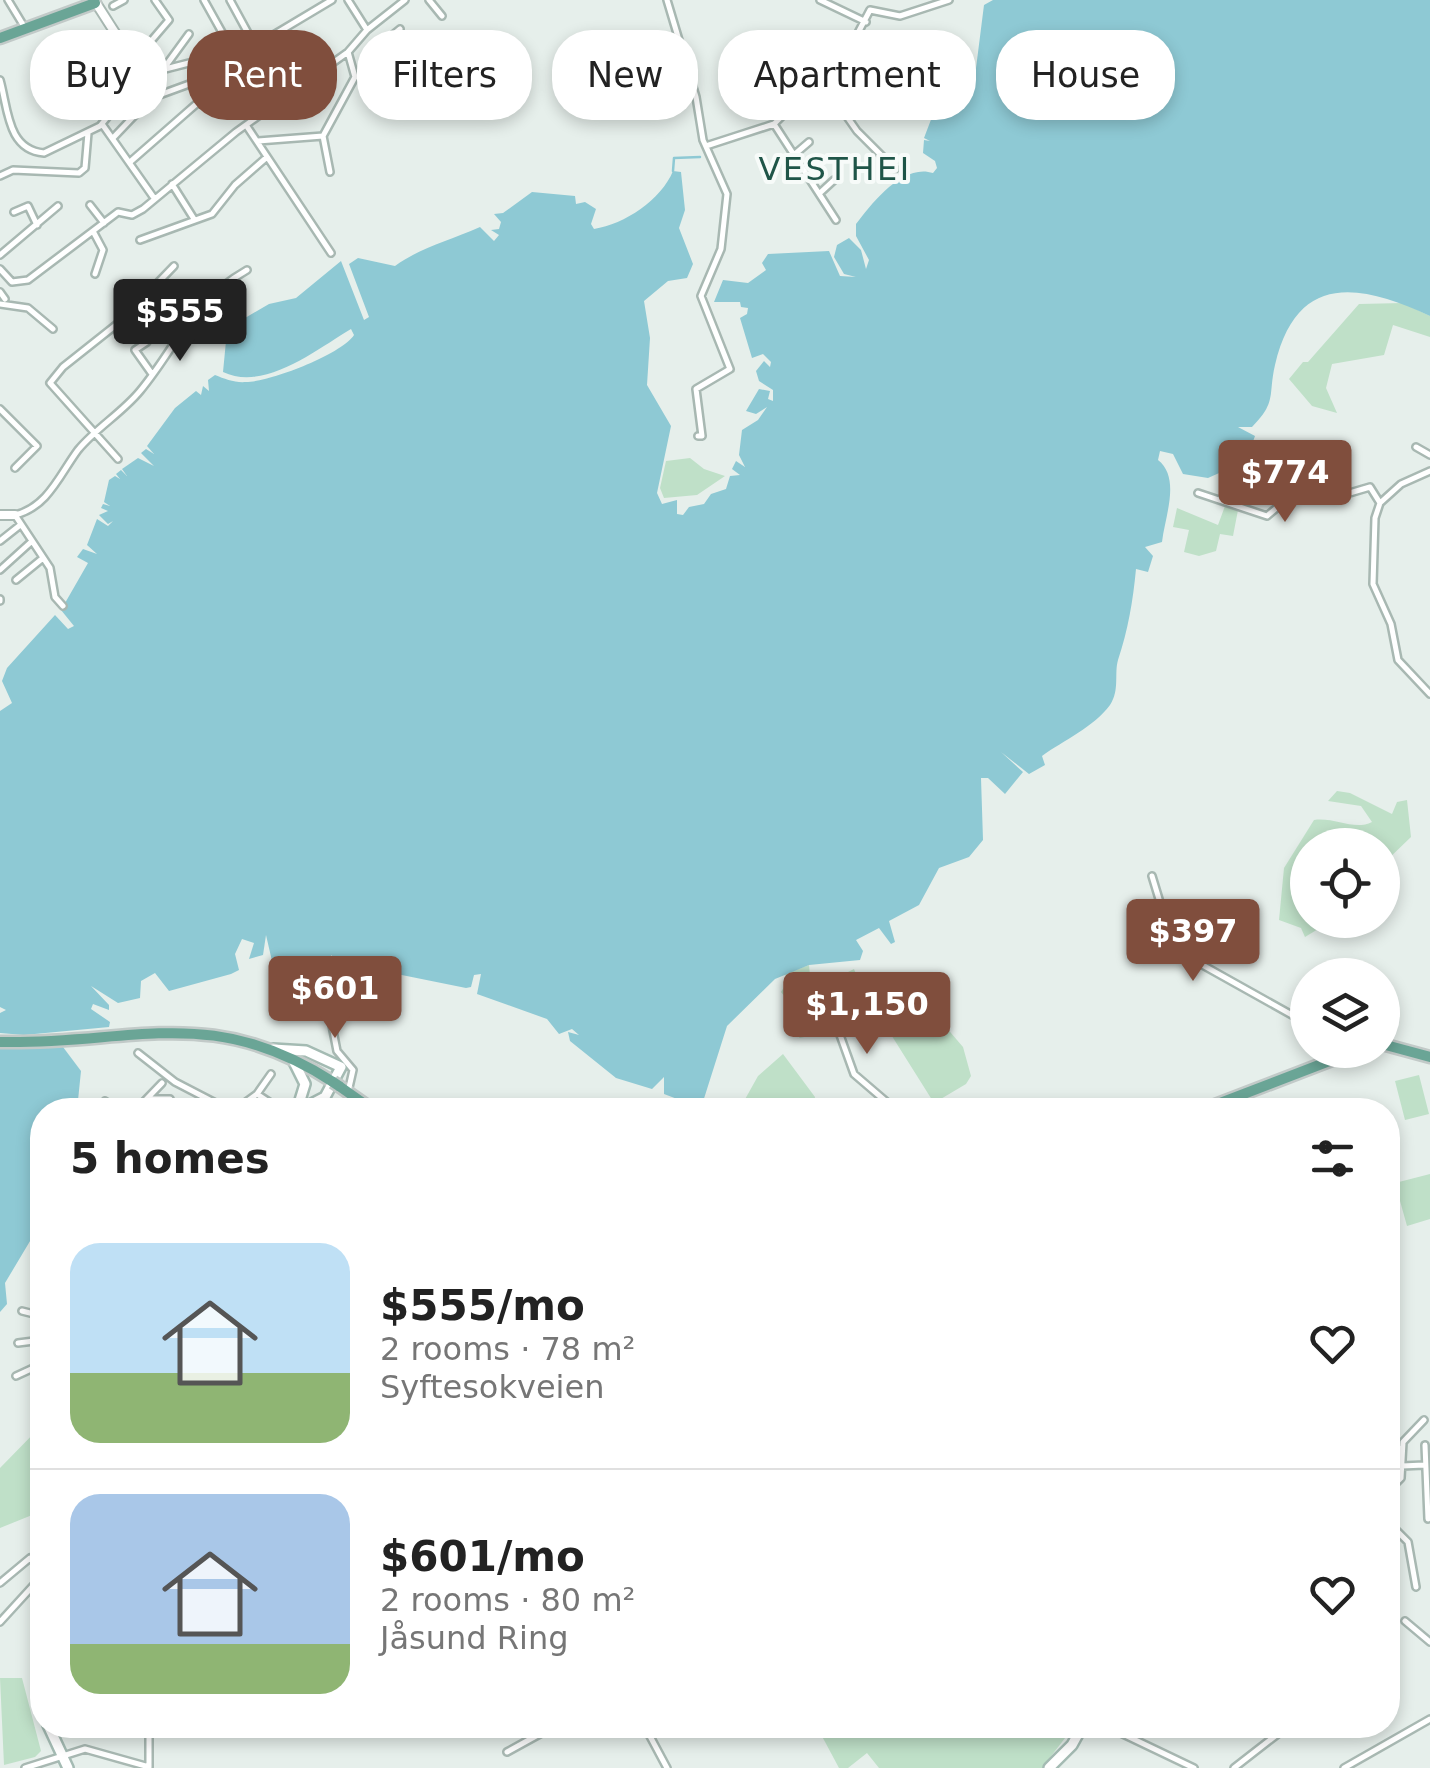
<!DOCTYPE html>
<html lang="en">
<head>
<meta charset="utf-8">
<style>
  body { margin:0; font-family:"DejaVu Sans",sans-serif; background:#f6f6f6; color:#222; height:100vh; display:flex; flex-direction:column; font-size:38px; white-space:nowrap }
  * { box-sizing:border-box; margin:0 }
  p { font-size:32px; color:#767676 }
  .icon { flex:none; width:55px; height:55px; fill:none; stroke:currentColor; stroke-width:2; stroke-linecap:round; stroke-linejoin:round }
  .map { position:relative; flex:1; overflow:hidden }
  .details { position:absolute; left:30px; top:1098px; width:1370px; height:640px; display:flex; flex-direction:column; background:#fff; border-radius:40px; box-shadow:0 5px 15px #0003 }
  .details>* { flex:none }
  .banner { position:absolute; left:30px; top:30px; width:1370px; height:90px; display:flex; gap:20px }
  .tools { position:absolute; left:1290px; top:828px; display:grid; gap:20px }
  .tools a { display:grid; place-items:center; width:110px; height:110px; border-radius:50%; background:#fff; box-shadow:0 5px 15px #0003; font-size:50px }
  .price { position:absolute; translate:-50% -85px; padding:0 22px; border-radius:10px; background:#804e3d; color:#fff; font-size:32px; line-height:65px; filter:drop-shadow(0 2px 5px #0008) }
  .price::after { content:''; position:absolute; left:50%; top:60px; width:30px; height:22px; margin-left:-15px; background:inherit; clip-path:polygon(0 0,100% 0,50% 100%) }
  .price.active { background:#222; color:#fff }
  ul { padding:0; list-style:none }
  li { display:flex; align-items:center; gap:30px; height:250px; padding:0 40px }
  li+li { border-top:2px solid #e0e0e0 }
  li span { display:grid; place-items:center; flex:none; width:280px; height:200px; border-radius:30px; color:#555 }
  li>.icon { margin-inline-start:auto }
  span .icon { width:120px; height:120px; fill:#fffc; stroke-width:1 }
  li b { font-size:42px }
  h2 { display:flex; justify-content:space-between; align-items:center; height:120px; padding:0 40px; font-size:42px }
  .pill { padding:0 35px; border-radius:40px; background:#fff; box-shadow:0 5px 15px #0003; font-size:35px; line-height:90px }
  .pill.active { background:#804e3d; color:#fff }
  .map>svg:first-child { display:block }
  .green { fill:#bfe0c8 }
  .water { fill:#8ec9d4 }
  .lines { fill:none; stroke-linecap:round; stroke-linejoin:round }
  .stream { stroke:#8ec9d4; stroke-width:2.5 }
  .minor-casing { stroke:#a8b8b2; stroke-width:10 }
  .tertiary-casing { stroke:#a8b8b2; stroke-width:12 }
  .secondary-casing { stroke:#a4bbb3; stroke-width:14 }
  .primary-casing { stroke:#c2cac8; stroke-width:15 }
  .minor { stroke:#fff; stroke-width:5 }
  .tertiary { stroke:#fff; stroke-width:8 }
  .secondary { stroke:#fff; stroke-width:9 }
  .primary { stroke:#6aa596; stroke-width:10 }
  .primary-bridge-casing { stroke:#c2cac8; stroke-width:15; stroke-linecap:butt }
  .primary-bridge { stroke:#6aa596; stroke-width:10 }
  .labels { text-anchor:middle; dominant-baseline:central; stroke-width:8; stroke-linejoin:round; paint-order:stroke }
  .neighbourhood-label { font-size:32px; letter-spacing:2.5px; fill:#1f5548; stroke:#f7fbf9 }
</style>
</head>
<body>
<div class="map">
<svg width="1430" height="1768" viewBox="0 0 1430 1768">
  <rect width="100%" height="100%" fill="#e6efeb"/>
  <path class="green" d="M 1403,303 L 1430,316 L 1430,337 L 1393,325 L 1384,355 L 1332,364 L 1326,388 L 1337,413 L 1312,406 L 1289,379 L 1303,362 L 1308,362 L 1359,304 Z
    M 690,458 L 704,469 L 725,476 L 697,495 L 664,498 L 660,488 L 666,461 Z
    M 1225,506 L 1238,510 L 1233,536 L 1220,534 L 1216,551 L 1199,556 L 1184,552 L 1189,530 L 1173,527 L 1177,508 L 1218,525 Z
    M 1337,791 L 1350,793 L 1392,814 L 1397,802 L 1407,800 L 1411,837 L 1383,864 L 1382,845 L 1308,845 L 1308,920 L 1333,920 L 1305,937 L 1301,928 L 1279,920 L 1284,868 L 1314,820 C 1335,817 1354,831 1372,822 L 1361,806 L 1328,801 Z
    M 809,965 L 812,996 L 819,1002 L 835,996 L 854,999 L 848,972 L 854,969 L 869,1006 L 831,1032 L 799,1038 L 807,1025 L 781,992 L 788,981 L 785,974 Z
    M 933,1012 L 963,1047 L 971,1076 L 966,1084 L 934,1103 L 890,1033 Z
    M 783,1054 L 815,1097 L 813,1110 L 772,1110 L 760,1102 L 739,1110 L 758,1076 Z
    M 1419,1075 L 1429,1114 L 1405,1120 L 1395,1081 Z
    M 1430,1174 L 1430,1219 L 1407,1226 L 1395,1183 Z
    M 42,1425 L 42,1469 L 35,1474 L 35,1488 L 42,1486 L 42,1511 L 0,1528 L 0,1468 Z
    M 0,1678 L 22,1678 L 41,1751 L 35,1757 L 4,1765 Z
    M 816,1725 L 1075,1725 L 1042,1768 L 879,1768 L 867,1753 L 848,1768 L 839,1768 Z"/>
  <path class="water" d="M 993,0 L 1430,0 L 1430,316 C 1361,284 1297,271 1275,365 C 1268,395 1277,402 1252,427 L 1238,427 L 1255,436 L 1246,461 L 1208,478 L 1183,474 L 1173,454 L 1160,451 L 1158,460 C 1181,478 1165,516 1162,542 L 1145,547 L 1153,556 L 1148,572 L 1136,569 C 1133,601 1128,630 1118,660 C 1114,674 1120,690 1110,705 C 1094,727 1064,740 1042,756 L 1045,765 L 1029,774 L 1001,752 L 1023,772 L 1005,794 L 988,778 L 981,778 L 983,840 L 969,857 L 939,868 L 919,905 L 889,921 L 895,942 L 891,944 L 879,928 L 856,940 L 863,951 L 860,960 L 809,965 L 775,979 L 727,1026 L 701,1108 L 664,1094 L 664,1077 L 652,1089 L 616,1078 L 570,1041 L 568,1032 L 579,1035 L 572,1029 L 559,1034 L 547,1019 L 477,994 L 481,974 L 474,975 L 471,987 L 466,988 L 382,971 L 383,961 L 366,956 L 360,965 L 332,963 L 332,955 L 322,965 L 279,965 L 272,961 L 266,935 L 263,955 L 249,959 L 254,943 L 242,939 L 235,954 L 239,970 L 231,974 L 169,991 L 155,973 L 141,981 L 140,998 L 118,1003 L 91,986 L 109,1005 L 109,1010 L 93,1004 L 91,1009 L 110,1022 L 109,1027 L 24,1035 L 0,1033 L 0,1013 L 6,1010 L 0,1007 L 0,711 L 12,703 L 2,681 L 7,668 L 55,615 L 68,629 L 74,626 L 61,610 L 88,563 L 77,557 L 83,549 L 97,554 L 87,545 L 97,519 L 108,526 L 113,521 L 108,524 L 99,515 L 108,511 L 101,508 L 103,504 L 110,506 L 104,502 L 109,480 L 115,476 L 120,479 L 116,474 L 121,470 L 127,476 L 122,469 L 138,458 L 154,466 L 141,453 L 146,449 L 154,454 L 147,446 L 175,408 L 196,391 L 201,395 L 203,386 L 209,391 L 208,380 L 215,375 C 225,379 235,383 246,382 C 270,382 342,354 354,335 L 351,329 C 317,349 265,392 223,372 L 226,341 L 245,318 L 269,304 L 296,298 L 341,261 L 364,320 L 369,317 L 349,264 L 358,258 L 395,266 C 423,246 449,241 480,227 L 494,241 L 499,235 L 491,230 L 499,229 L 501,222 L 494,214 L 503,213 L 532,192 L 575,196 L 576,204 L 585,202 L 596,209 L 591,224 L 594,229 C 625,224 661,200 673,171 L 681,172 L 685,210 L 679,228 L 693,264 L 687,278 L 668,281 L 644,301 L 650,338 L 647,385 L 671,426 L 657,493 L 662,504 L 677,500 L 677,514 L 683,515 L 689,507 L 704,504 L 711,494 L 726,489 L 730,476 L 740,475 L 732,469 L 736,461 L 745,467 L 739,455 L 742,430 L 758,420 L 767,407 L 756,414 L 746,411 L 759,389 L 770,391 L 768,399 L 773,401 L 773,390 L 759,381 L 756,371 L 764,361 L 770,367 L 771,362 L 763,354 L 752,358 L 740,318 L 747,314 L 748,308 L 741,307 L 740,302 L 714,302 L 723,280 L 748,283 L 766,270 L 762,263 L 768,254 L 829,251 L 840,276 L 856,277 L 844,274 L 834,257 L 837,245 L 849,238 L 861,250 L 866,269 L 869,260 L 856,236 L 856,224 C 872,203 903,163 933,173 L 937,168 L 935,161 L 923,153 L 924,140 L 930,141 L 924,138 L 932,117 L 939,118 L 938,106 L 952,104 L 954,109 L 953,99 L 946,96 L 951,87 L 958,90 L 975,76 L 984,5 Z
    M 60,1043 L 81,1071 L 77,1110 L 42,1110 L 42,1221 L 5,1283 L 7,1304 L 0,1312 L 0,1049 Z"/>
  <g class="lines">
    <path class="stream" d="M 673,171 L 674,158 L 700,157"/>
    <defs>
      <path id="minor" d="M 8,0 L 25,28
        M 204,0 L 233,52
        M 230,0 L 255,46
        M 348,0 L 367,30
        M 429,0 L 442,16
        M 667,0 L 696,97 L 703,140 L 727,194 L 721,249 L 701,296 L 730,369 L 696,389 L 702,436 L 698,436
        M 820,0 L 866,22
        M 113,6 L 124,0
        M 383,43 L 400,29
        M 851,51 L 877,66 L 892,64 L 910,81
        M 79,55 L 116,36
        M 134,61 L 169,20 L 155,0
        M 162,71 L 189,34
        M 820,78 L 857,131 L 895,169
        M 0,80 C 8,108 7,150 44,153 L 100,126 L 142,75 L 255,46 L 332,0
        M 102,124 L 154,198
        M 774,124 L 836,220
        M 246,125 L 331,253
        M 323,136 L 330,172
        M 113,138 L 151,98 L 203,79 L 210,92 L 130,162
        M 258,141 L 323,136 L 355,77 L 348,52
        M 706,146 L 774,124 L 849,50 L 870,10 L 900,16 L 949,0
        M 795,154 L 809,142
        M 0,176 L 13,170 L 79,173 L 85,168 L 88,133
        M 172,184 L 194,219
        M 821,192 L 834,180
        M 90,205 L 104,223
        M 14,212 L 28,206 L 37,225
        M 94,233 L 103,250 L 95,274
        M 140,240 L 212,214 L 235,185 L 267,157
        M 0,255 L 58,206
        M 0,269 L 12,282 L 28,280 L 118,212 L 132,215 L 143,209 L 236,132 L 348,52 L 367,30 L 405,0
        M 0,292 L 5,299
        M 0,304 L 28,308 L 53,329
        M 147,342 L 135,350 L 152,374
        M 0,409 L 37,446 L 15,468
        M 1416,447 L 1430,455
        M 118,459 L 50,383 L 63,367 L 121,321 L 174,266
        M 1430,471 L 1401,484 L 1380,503 L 1375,518 L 1373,584 L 1391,624 L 1398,660 L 1430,694
        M 1198,493 L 1267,516 L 1318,473 L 1336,497 L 1370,487 L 1380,503
        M 0,541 L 19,526
        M 0,570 L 31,542
        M 16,580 L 43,558
        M 0,599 L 0,601
        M 63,606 L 55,597 L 50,568 L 15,515 C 48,507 60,474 78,450 C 96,428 122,413 140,391 C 179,344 189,303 247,270
        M 1152,876 L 1169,932 L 1181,953 L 1308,1024
        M 327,1000 L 337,1051 L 353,1070 L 348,1092
        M 830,1007 L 854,1074 L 896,1110
        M 138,1053 L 175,1082 L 229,1110
        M 257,1094 L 271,1074
        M 147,1099 L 170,1099
        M 105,1101 L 118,1110
        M 136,1110 L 162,1083
        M 235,1110 L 257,1094 L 281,1110
        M 22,1311 L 42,1316
        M 18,1343 L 42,1340
        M 16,1376 L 42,1364
        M 1425,1445 L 1428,1519
        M 1388,1452 L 1402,1448
        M 1402,1466 L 1424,1465
        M 1388,1491 L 1401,1478 L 1403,1442 L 1424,1420
        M 1388,1522 L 1408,1542 L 1416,1587
        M 0,1583 L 30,1558 L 42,1567
        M 1405,1621 L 1430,1642
        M 0,1622 L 42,1576
        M 1388,1688 L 1395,1694
        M 644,1725 L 667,1768
        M 1104,1725 L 1194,1768
        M 507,1752 L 556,1725
        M 149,1767 L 149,1725
        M 25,1768 L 85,1749 L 149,1767
        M 1234,1768 L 1279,1733 L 1333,1725
        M 1344,1768 L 1430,1719"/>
      <path id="tertiary" d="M 96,3 L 142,75
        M 0,515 L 15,515"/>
      <path id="secondary" d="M 273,1049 L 306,1051 L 341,1067 L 325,1097 L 300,1110
        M 294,1062 L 305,1084 L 297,1110
        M 42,1667 L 42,1698
        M 48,1725 L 68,1768
        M 1049,1768 L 1072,1745 L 1083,1725"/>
      <path id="primary" d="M 0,38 L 95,3
        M 0,1042 C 132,1045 210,1002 333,1082
        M 1382,1044 L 1430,1057
        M 339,1086 L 373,1110
        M 1202,1110 L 1358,1050"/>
    </defs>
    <use href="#minor" class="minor-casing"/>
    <use href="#tertiary" class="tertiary-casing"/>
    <use href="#secondary" class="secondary-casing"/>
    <use href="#primary" class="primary-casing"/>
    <use href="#minor" class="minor"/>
    <use href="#tertiary" class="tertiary"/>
    <use href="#secondary" class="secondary"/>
    <use href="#primary" class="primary"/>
    <defs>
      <path id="primary-bridge" d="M 333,1082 L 339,1086"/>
    </defs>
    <use href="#primary-bridge" class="primary-bridge-casing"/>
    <use href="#primary-bridge" class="primary-bridge"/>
  </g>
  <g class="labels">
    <g class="neighbourhood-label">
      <text x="835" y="169">VESTHEI</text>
    </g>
  </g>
</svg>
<div class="tools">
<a><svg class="icon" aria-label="locate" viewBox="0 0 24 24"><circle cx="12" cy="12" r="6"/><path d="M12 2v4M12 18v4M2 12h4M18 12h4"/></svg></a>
<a><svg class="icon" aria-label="layers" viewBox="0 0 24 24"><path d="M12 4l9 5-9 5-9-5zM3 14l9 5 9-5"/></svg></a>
</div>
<b class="price active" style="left:180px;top:364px">$555</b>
<b class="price" style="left:1285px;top:525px">$774</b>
<b class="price" style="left:1193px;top:984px">$397</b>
<b class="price" style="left:335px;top:1041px">$601</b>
<b class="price" style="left:867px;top:1057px">$1,150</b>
<div class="banner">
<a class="pill">Buy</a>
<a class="pill active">Rent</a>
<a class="pill">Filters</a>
<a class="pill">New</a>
<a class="pill">Apartment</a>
<a class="pill">House</a>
</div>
<section class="details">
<h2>5 homes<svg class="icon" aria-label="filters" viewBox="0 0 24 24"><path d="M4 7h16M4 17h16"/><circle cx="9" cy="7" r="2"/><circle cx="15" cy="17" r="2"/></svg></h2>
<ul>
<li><span style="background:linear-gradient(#bfe0f5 65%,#8fb573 0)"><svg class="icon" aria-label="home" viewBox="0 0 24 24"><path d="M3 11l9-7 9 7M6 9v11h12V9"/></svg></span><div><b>$555/mo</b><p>2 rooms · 78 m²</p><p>Syftesokveien</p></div><svg class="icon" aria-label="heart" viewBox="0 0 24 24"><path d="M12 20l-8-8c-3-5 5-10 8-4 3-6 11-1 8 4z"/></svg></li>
<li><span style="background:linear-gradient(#a9c7e8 75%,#8fb573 0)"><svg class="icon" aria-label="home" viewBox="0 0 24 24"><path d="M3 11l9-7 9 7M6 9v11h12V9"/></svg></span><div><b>$601/mo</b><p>2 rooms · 80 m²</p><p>Jåsund Ring</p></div><svg class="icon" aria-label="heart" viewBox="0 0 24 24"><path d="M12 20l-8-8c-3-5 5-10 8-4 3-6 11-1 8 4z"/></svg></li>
</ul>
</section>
</div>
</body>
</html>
